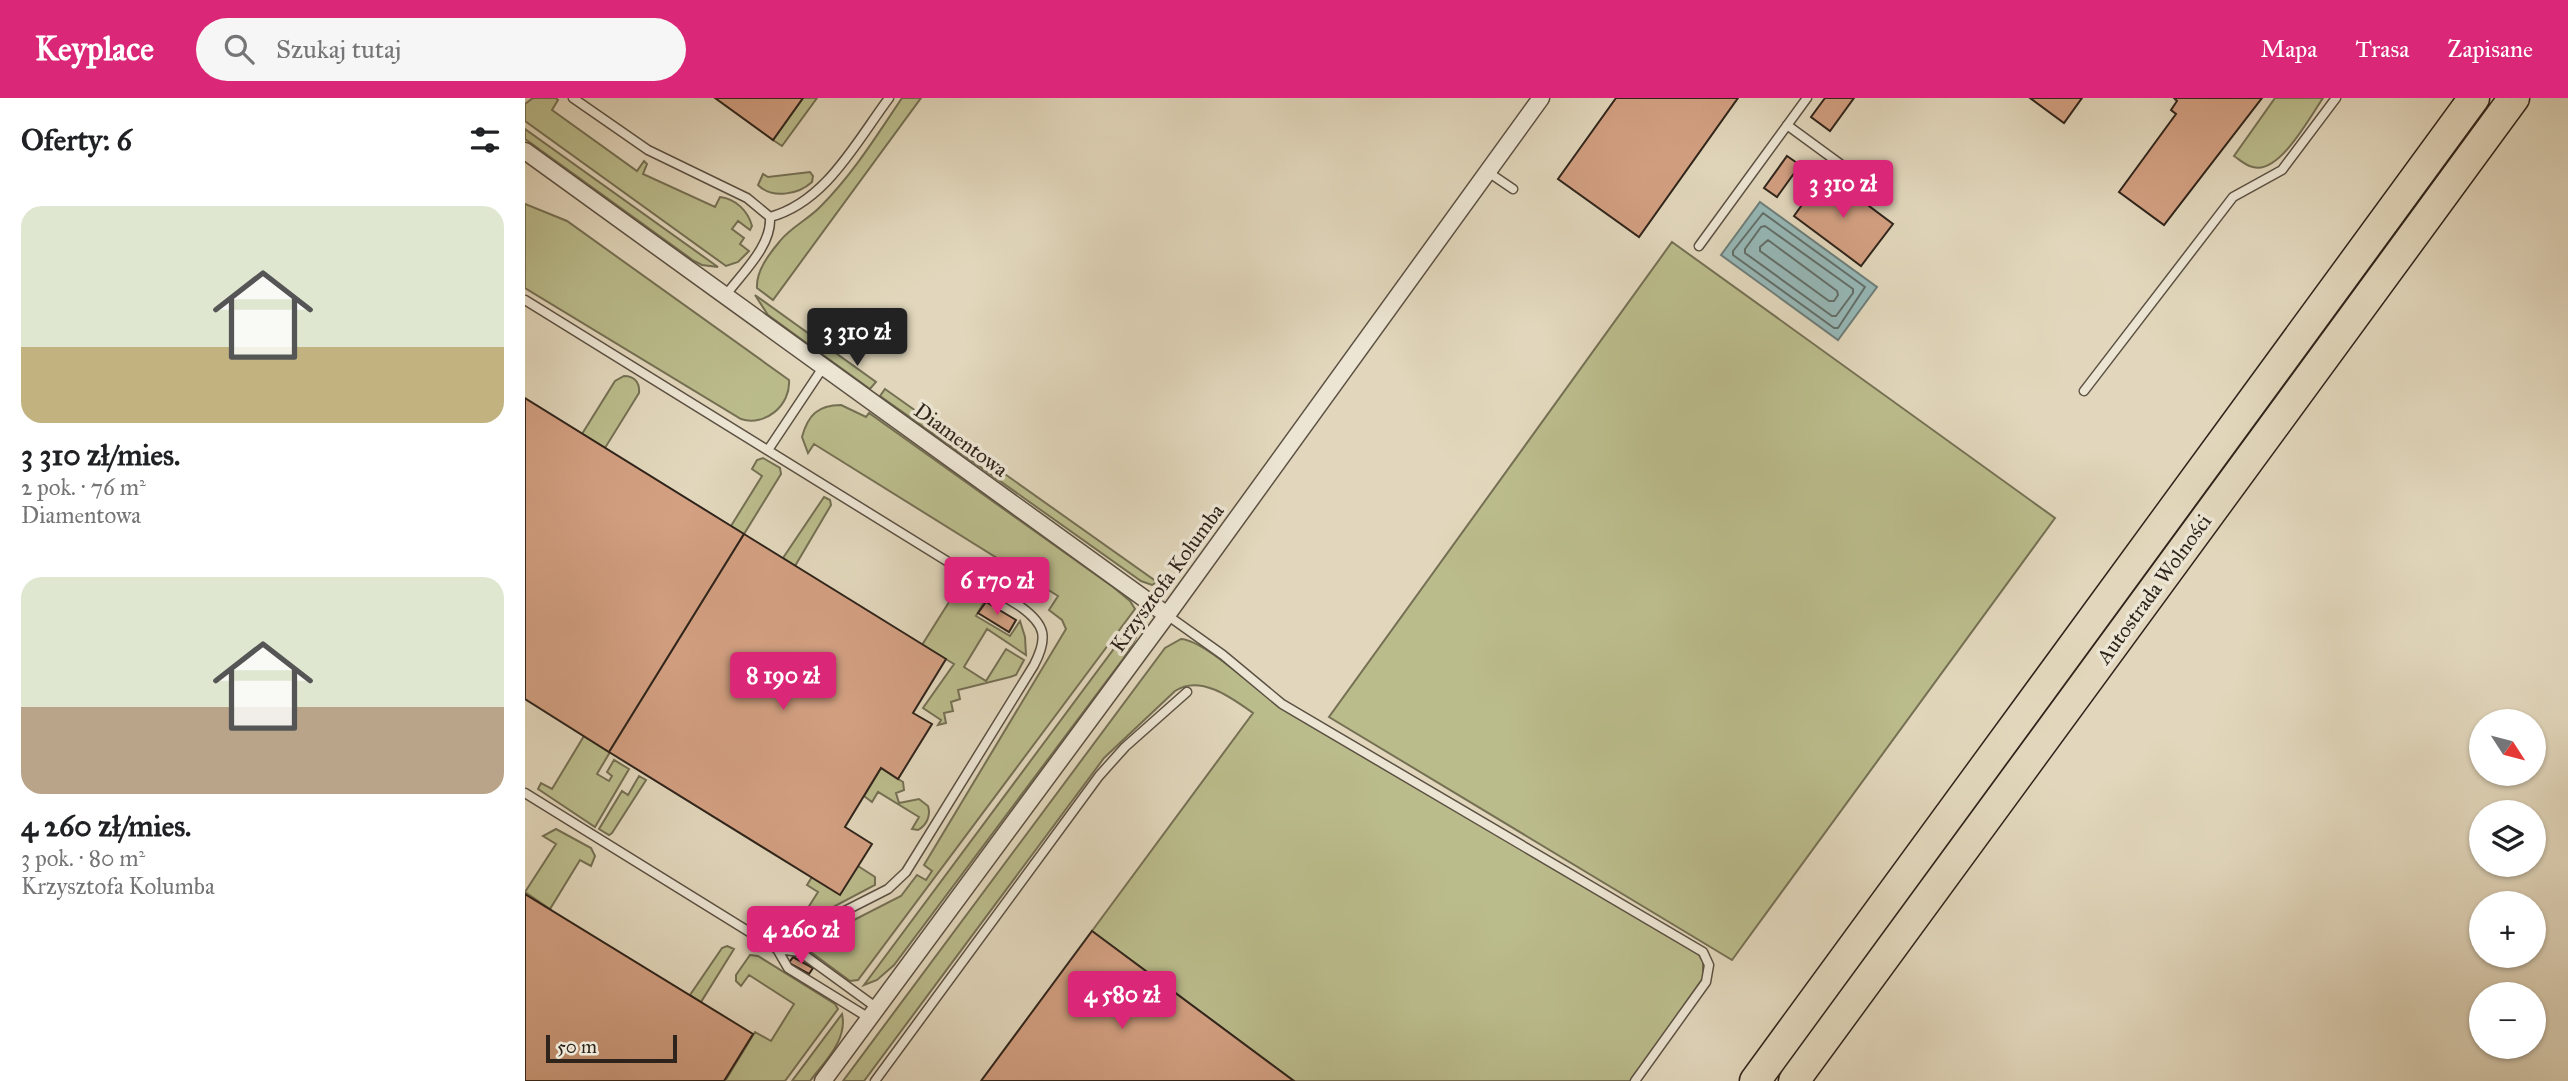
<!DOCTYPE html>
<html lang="pl">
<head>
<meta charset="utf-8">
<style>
  body { margin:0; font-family:"IM FELL Great Primer",serif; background:#f6f6f6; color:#202124; height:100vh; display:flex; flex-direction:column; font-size:26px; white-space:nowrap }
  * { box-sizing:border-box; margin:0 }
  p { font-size:23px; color:#757577 }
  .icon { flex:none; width:38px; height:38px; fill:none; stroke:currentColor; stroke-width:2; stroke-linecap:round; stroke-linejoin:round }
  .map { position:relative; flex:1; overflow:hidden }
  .side { display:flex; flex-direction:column; background:#fff; width:525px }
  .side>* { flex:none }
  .needle { width:46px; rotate:126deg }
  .controls { position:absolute; left:1944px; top:611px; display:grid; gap:14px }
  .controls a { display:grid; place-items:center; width:77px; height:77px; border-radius:50%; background:#fff; box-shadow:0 2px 5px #0004; font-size:35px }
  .scale { position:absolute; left:21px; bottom:18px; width:131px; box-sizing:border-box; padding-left:7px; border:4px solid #2f241b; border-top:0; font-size:19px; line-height:24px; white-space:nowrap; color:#2f241b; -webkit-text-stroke:5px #ece5d3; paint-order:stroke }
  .price { position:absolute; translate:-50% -60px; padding:0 16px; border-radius:7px; background:#db2777; color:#fff; font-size:23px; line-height:46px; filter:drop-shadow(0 2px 4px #0008) }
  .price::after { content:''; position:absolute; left:50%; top:42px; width:21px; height:16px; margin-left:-10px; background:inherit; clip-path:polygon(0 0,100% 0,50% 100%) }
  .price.current { background:#222; color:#fff }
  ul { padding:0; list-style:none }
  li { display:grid; align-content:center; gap:14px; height:371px; padding:0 21px }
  li span { display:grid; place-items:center; height:217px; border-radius:21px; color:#555 }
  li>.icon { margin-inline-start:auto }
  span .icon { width:126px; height:126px; fill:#fffc; stroke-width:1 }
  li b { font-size:30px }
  h2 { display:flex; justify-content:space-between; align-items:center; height:84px; padding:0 21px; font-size:30px }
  header { display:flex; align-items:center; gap:42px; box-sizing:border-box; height:98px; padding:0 35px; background:#db2777; color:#fff }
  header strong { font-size:33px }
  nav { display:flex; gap:38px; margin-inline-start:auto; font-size:24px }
  .search { width:490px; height:63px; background:#f6f6f6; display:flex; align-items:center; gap:18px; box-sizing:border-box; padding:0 24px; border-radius:38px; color:#757577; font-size:26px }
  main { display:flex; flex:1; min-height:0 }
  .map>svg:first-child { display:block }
  .green { fill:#bbbc8c; stroke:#757054; stroke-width:2 }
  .water { fill:#96b8b7; stroke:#6d7d79; stroke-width:2 }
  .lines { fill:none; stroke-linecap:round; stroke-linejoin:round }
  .shore { stroke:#626e69; stroke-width:2 }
  .building { fill:#d3a082; stroke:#2f241b; stroke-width:2 }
  .service-casing { stroke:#5c5143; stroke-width:11 }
  .minor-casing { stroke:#5c5143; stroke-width:19 }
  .motorway-casing { stroke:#2f241b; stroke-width:33 }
  .service { stroke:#ece5d3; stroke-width:8 }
  .minor { stroke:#ece5d3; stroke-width:16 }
  .motorway { stroke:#e2d7bc; stroke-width:30 }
  .labels { text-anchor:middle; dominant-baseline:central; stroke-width:7; stroke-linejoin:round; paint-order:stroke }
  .street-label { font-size:21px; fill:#2f241b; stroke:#ece5d3 }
</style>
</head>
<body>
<header>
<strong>Keyplace</strong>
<div class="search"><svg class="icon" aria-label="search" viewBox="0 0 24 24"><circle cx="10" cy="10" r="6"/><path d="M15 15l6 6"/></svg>Szukaj tutaj</div>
<nav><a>Mapa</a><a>Trasa</a><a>Zapisane</a></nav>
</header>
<main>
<section class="side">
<h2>Oferty: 6<svg class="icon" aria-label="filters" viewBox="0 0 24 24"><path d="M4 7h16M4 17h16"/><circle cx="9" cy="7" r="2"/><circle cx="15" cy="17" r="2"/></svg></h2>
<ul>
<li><span style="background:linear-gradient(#dfe7d0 65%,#c2b280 0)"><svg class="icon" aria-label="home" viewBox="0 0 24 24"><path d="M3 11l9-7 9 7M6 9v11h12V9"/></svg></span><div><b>3 310 zł/mies.</b><p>2 pok. · 76 m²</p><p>Diamentowa</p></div></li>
<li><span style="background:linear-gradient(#dfe7d0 60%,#b9a48a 0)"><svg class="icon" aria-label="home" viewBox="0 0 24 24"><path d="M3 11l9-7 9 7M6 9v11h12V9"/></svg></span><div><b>4 260 zł/mies.</b><p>3 pok. · 80 m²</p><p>Krzysztofa Kolumba</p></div></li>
</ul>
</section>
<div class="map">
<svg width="2043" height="983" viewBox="0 0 2043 983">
  <rect width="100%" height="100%" fill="#e2d7bc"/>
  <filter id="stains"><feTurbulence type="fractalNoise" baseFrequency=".00286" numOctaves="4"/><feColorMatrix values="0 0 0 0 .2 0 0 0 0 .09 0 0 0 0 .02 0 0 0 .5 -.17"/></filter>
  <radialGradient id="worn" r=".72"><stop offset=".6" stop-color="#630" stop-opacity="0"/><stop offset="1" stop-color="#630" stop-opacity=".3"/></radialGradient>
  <path class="green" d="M 8,0 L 31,0 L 33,2 L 27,12 L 112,73 L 119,63 L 122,66 L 118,76 L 190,109 L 195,99 C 211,101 223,113 227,128 L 225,132 L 213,123 L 207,131 L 219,140 L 215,146 L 224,153 L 213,164 L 201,168 L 0,23 L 0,6 Z
    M 278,0 L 292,0 L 257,48 L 248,42 Z
    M 377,0 L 396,0 L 248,202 L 232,190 C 231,173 244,156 255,143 C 266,129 284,121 296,108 C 328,76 352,37 377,0 Z
    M 1750,0 L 1798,0 C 1785,19 1754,77 1728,69 C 1721,68 1715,62 1709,58 Z
    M 0,31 L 193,169 L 177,167 L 169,163 L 3,43 L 0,41 Z
    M 285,74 L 288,78 L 287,84 C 273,97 247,101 233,87 L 238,76 L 243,79 Z
    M 0,106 L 42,123 L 264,282 C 266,307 240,329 216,321 L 0,190 Z
    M 1147,144 L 1530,420 L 1207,862 L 804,619 Z
    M 230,197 L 351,284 L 345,291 L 243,217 Z
    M 99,278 C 109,278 115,284 114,295 L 80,350 L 57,336 L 90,283 Z
    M 360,291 L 632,484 L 627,487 L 616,483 L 355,298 Z
    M 316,307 L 341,319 L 344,315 L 588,489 L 605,503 L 610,511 L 333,882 L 325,883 L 279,849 L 280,847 L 376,798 L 392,777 L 401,782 L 407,773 L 399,767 L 541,531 L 537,522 L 524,512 L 533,498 L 289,346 L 283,355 L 277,339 C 283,317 293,307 316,307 Z
    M 238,360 L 255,370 L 256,376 L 219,436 L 206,428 L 237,378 L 227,371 L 232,362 Z
    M 299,399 L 305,402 L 306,407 L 270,468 L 258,460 Z
    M 436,485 L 462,499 L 451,518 L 485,538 L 495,523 L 500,539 L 501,557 L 462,531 L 439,569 L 461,583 L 481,551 L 499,562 L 491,577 L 485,579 L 433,592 L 435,601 L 426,604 L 428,613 L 419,615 L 421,625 L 413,627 L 416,622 L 398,610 L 429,566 L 397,547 Z
    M 614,517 C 617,534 607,548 598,561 L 369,867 L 352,882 L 339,887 Z
    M 656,541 C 681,542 738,599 764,615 C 900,695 1036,774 1172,854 L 1178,863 L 1178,880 L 1106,983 L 769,983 L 567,833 L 728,615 C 707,600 675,576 650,593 L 579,660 L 339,983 L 318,983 L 640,550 Z
    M 59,638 L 85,654 L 72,676 L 84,683 L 87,678 L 82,674 L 89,662 L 104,671 L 70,729 L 13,691 L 16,685 L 27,691 Z
    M 356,670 L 378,684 L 379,692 L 371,695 L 374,705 L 394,701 L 403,708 C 406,717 402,727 393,732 L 387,731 L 394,719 L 353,694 L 347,704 L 339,698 Z
    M 114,678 L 121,682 L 87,735 L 84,737 L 74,731 L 97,693 L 103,697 Z
    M 31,731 L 66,750 L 70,758 L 66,768 L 55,762 L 25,811 L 0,794 L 31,746 L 18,738 Z
    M 333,768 L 350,779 L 350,787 L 274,827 L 263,830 L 257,828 L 262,818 L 274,824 L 293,794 L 282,787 L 287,779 Z
    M 202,848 L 209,851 L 176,904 L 165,897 L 197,850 Z
    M 225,857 L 233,858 L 310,906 L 313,911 L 260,983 L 200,983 L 230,934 L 246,943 L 269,906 L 224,877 L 216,888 L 211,883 L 211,877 Z
    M 317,916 C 323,942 299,964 285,983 L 267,983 Z"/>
  <path class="water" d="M 1235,104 L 1352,189 L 1313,242 L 1196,157 Z"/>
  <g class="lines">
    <path class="shore" d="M 1238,115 L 1340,189 L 1313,230 L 1309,230 L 1208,157 L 1208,153 Z
      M 1240,128 L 1328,191 L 1328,195 L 1311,218 L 1307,218 L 1220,155 L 1220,151 L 1236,129 Z
      M 1243,142 L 1312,193 L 1313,197 L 1309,203 L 1304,203 L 1235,153 L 1235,149 Z"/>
  </g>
  <path class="building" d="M 190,0 L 278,0 L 248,42 Z
    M 1091,0 L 1213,0 L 1114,139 L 1033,81 Z
    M 1300,0 L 1329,0 L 1305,33 L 1286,19 Z
    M 1505,0 L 1557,0 L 1539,25 Z
    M 1649,0 L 1737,0 L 1639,127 L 1594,94 L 1651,16 L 1646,12 L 1652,3 Z
    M 1262,58 L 1275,67 L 1252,99 L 1239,90 Z
    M 1300,75 L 1368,126 L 1336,168 L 1269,118 Z
    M 0,300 L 219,436 L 84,654 L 0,601 Z
    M 219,436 L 421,561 L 388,615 L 407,626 L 373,681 L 356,670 L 320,729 L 347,746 L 315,797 L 84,654 Z
    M 461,504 L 491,522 L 484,534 L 453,515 Z
    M 0,796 L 228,936 L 199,983 L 0,983 Z
    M 567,833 L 769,983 L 456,983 Z
    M 268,859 L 288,870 L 284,876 L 264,865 Z"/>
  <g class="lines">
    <defs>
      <path id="service" d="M 48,0 L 123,52 L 222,100 L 245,119 C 247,148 217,175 201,197
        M 1262,27 L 1318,68
        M 963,74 L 988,91
        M 245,119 C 301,104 331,44 364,0
        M 1174,148 L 1282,0
        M 0,202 L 496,509 C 521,527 523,540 509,567 L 381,774 L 363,791 L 249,849
        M 1559,293 L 1708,99 L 1757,72 L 1811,0
        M 243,352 L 299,268
        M 642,517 L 698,557 L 757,606 L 1178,854 L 1184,867 L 1181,884 L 1110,983
        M 0,695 L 252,851 L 275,854 L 352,910
        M 252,851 L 263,870 L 344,920
        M 350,983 L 574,678 L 600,649 L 662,594"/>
      <path id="minor" d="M 0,53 L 642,517
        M 298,983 L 642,517 L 1016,0"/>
      <path id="motorway" d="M 1230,983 L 1949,0
        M 1269,983 L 1989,0"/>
    </defs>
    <use href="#service" class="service-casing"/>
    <use href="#minor" class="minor-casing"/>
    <use href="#motorway" class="motorway-casing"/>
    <use href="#service" class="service"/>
    <use href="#minor" class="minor"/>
    <use href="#motorway" class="motorway"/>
  </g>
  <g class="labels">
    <g class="street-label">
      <text transform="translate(436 342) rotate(36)">Diamentowa</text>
      <text transform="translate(642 480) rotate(-54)">Krzysztofa Kolumba</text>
      <text transform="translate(1629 491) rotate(-54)">Autostrada Wolności</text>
    </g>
  </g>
  <rect width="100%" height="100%" filter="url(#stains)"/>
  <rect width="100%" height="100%" fill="url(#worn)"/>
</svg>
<div class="controls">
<a><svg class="needle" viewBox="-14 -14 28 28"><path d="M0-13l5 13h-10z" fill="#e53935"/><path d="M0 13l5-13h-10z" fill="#757577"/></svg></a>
<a><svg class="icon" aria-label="layers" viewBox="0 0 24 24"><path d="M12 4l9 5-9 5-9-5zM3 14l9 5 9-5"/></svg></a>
<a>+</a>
<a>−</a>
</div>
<div class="scale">50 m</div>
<b class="price" style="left:1318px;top:122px">3 310 zł</b>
<b class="price current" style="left:332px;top:270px">3 310 zł</b>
<b class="price" style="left:472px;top:519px">6 170 zł</b>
<b class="price" style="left:258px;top:614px">8 190 zł</b>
<b class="price" style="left:276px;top:868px">4 260 zł</b>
<b class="price" style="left:597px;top:933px">4 580 zł</b>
</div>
</main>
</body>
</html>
